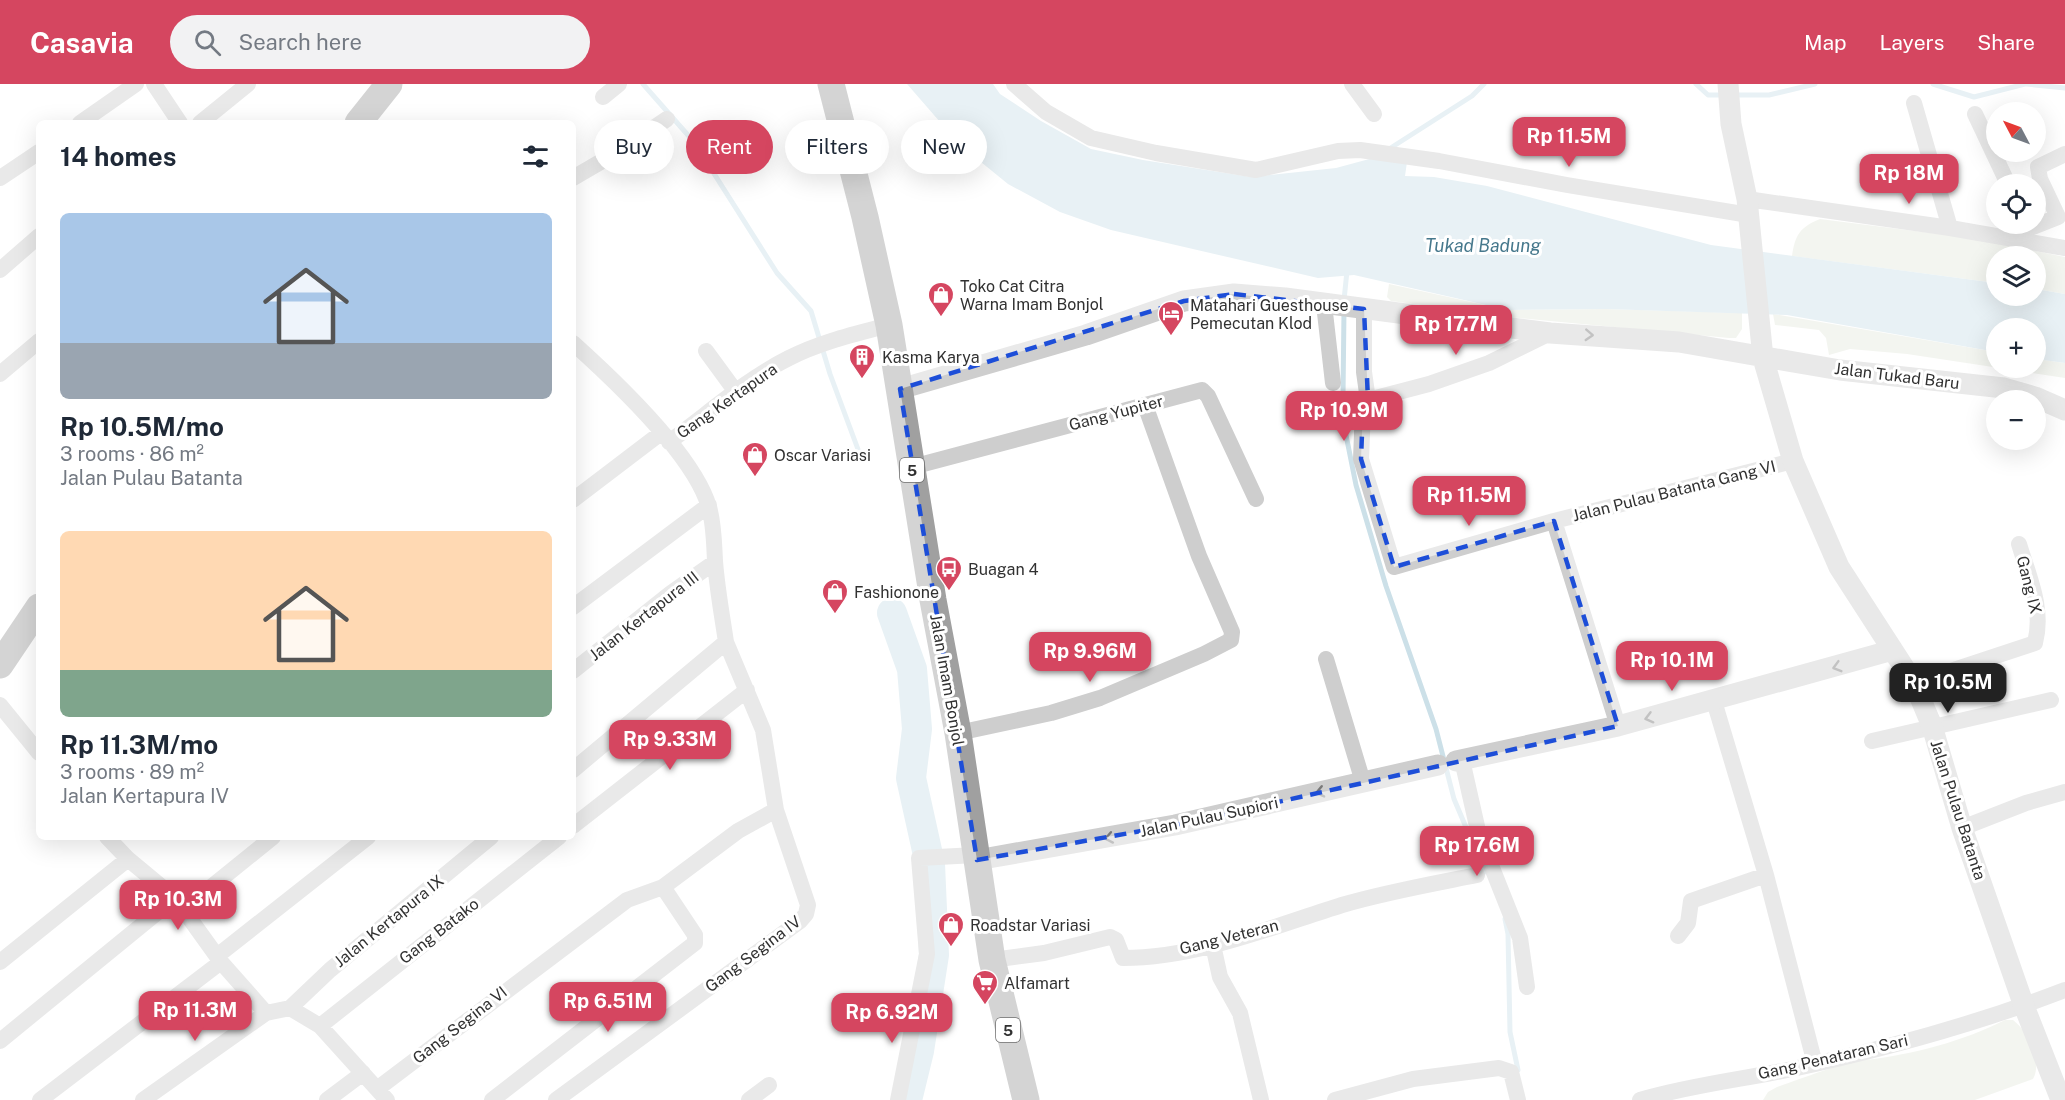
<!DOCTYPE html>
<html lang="en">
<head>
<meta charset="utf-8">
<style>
  body { margin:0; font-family:"Public Sans",sans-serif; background:#f2f2f3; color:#1f2937; height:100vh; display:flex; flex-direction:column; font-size:22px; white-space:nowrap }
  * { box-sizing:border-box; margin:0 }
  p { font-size:20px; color:#747a83 }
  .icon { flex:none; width:33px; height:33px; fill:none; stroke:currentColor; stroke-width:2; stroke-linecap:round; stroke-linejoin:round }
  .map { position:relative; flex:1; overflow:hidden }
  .panel { position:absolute; left:36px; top:36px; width:540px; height:720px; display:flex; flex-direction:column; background:#fff; border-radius:9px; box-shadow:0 6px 24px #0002 }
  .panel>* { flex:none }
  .guide { position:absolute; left:594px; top:36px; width:570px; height:54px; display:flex; gap:12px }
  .needle { width:39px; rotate:311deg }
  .fabs { position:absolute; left:1986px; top:18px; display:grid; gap:12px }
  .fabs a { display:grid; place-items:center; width:60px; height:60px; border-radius:50%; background:#fff; box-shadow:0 6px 24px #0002; font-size:30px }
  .price { position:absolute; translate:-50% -51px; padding:0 14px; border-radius:12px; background:#d54660; color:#fff; font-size:20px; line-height:39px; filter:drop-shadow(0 2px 3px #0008) }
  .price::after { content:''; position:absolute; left:50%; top:36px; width:18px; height:14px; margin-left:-9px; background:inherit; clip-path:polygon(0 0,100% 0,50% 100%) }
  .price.selected { background:#222; color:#fff }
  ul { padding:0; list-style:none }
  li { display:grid; align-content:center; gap:12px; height:318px; padding:0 24px }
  li span { display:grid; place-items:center; height:186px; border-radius:9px; color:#555 }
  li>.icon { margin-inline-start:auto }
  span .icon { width:108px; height:108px; fill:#fffc; stroke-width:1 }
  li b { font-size:26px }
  h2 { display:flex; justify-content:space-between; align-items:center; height:72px; padding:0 24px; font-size:26px }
  .chip { padding:0 21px; border-radius:27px; background:#fff; box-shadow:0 6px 24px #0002; font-size:21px; line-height:54px }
  .chip.selected { background:#d54660; color:#fff }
  header { display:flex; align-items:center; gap:36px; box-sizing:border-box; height:84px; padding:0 30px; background:#d54660; color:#fff }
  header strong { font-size:28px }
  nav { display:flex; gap:33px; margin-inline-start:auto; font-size:21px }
  .search { width:420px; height:54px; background:#f2f2f3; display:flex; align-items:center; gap:15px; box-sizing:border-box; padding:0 21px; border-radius:33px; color:#747a83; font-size:22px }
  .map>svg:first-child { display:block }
  .green { fill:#e5e9de }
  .water { fill:#cce0e8 }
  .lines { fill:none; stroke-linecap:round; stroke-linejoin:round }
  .stream { stroke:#cce0e8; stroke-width:5 }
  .river { stroke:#cce0e8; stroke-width:30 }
  .minor { stroke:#cecece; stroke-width:16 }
  .tertiary { stroke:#cecece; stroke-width:21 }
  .trunk { stroke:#a0a0a0; stroke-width:27 }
  .oneway { stroke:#787878 }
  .marked { fill:none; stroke:#1d4ed8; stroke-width:4.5; stroke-dasharray:12 8; stroke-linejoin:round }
  .labels { text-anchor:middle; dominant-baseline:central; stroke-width:6; stroke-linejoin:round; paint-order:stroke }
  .shield { fill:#fff; stroke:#6f6f6f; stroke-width:1.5 }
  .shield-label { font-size:15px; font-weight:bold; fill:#313131 }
  .poi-label { font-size:16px; fill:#313131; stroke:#fff; text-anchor:start }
  .street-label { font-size:16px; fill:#313131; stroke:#fff }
  .water-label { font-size:18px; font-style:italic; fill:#46788c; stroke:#fff }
</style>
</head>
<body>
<header>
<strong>Casavia</strong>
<div class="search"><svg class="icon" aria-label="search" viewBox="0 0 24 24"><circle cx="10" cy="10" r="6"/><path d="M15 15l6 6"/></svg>Search here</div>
<nav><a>Map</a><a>Layers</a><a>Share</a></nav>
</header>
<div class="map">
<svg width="2065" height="1016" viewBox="0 0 2065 1016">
  <rect width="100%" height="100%" fill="#fff"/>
  <path class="green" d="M 1820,135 L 1978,155 L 2065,173 L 2065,210 L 2036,205 L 2036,172 L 1996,172 L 1996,199 L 1792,172 C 1795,151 1800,143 1820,135 Z
    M 1389,200 L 1508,226 L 1606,225 L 1742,229 L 1742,245 L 1736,254 L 1729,254 L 1518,234 L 1391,217 L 1387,213 Z
    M 1773,230 L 1996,268 L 1996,284 L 2036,284 L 2036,275 L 2065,279 L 2065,294 L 1907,270 L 1850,265 L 1829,271 L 1826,254 L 1819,246 L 1775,241 Z
    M 2005,936 L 2013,936 C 2028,947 2043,978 2033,995 L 1975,1016 L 1763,1016 L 1768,1008 L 1777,1003 C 1801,995 1843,978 1865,976 C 1911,971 1964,957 2005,936 Z"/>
  <path class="water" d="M 907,0 L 993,0 L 1000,10 L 1041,37 L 1091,65 L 1143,76 L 1251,93 L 1336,84 L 1373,74 L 1407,78 L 1405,92 L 1434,93 L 1487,102 L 1711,161 L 1996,199 L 1996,212 L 2036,212 L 2036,205 L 2065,210 L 2065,279 L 2036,275 L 2036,244 L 1996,244 L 1996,268 L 1787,231 L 1606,225 L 1508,226 L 1354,191 L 1318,194 L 1111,146 L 1060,128 L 1008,100 L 960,61 Z"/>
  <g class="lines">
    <path class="stream" d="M 643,0 L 694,58 L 777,189 L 811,227 L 830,290 L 859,368
      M 1696,0 L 1708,11 L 1723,11
      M 1933,0 L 1974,13 L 2025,0
      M 2026,0 L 2065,4
      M 1733,11 L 1769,11 L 1815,0
      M 1389,65 L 1472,12 L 1484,0
      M 1344,216 L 1347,187
      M 1344,226 L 1343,312 L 1346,351 L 1356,401 L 1386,502 L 1436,645 L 1454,715 L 1485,788
      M 1505,835 L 1508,850 L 1510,948 L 1518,986"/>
    <path class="river" d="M 892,529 L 912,585 L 917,645 L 911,694 L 930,780 L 934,871 L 919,967 L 907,1016"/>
    <path class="minor" d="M 154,0 L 180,39
      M 1014,0 L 1046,28 L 1091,54 L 1156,69 L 1256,86 L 1338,67 L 1360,66 L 1439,77 L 1567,101 L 1749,131
      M 1352,0 L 1374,30
      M 603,13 L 619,0
      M 1914,19 L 1950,144
      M 1975,30 L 2008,100
      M 80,39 L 136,0
      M 200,39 L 248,0
      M 0,94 L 39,68
      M 573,94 L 621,66 L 667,35
      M 1747,115 L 1950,144 L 2065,164
      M 2030,144 L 2058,133 L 2040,95 L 2038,83 L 2065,70
      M 0,186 L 39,152
      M 1324,220 L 1333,299
      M 1364,225 L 1364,288 L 1368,316 L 1363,325 L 1361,375 L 1394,483 L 1554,437 L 1793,377
      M 573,259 C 613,295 694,371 709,423 C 714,440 714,459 715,477 C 717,504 722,531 726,558
      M 706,267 L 736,308
      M 0,290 L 39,257
      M 1368,316 L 1429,300 L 1489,279 L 1550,249
      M 669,358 C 708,330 745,296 789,274 C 820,258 855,250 889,241
      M 912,383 L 1202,306 L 1208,312 L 1256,415
      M 573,416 L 661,349
      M 1554,437 L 1618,642
      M 573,523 L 709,421
      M 1326,575 L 1363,698
      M 573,587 L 671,509 L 715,478
      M 1914,599 L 2035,559 C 2044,525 2029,493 2019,460
      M 1714,617 L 1766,791 L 1815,980
      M 0,621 L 39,669
      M 958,649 L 1051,629 L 1100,614 L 1204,570 L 1231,556 L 1232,548 L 1199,472 L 1145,321
      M 1872,657 L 2051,616
      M 1462,676 L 1479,751 L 1520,854 L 1527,903
      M 573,742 L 747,606
      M 1962,744 L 2026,719 L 2065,708
      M 107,753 L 128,775 L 175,814 L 221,878 L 266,929
      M 184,825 L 273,753
      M 1678,852 L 1688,839 L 1691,817 L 1766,791
      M 1213,861 L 1220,893 L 1240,929 L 1261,1016
      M 217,872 L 368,753
      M 992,876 L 1044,869 L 1110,853 L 1116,856 L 1123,874 C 1197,874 1272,843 1342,821 C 1386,808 1432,800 1477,791
      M 0,878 L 128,775
      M 290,924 L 330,886 L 491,753
      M 320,942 L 559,753
      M 0,957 L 175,814
      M 377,1005 L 627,816 L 663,803 L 738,747 L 776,726
      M 40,1016 L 221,878
      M 143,1016 L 266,929 L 290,924 L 320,942 L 387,1016
      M 327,1016 L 363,989
      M 492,1016 L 695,859 L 695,851 L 663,803
      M 556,1016 L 800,837 L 806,830 L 808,821 L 776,726 L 763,646 L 726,558 L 573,686
      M 749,1016 L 769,1001
      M 898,1016 L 927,870 L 919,774 L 976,771
      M 1335,1016 L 1413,995 L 1499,984 L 1511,988 L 1518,1016
      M 1640,1016 C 1697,999 1757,994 1815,980 C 1899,961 1984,937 2065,906"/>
    <path class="tertiary" d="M 1728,0 L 1731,40 L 1747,115 L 1763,274 L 1793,377 L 1839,483 L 1914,599 L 1932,642 L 1962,744 L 2024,922 L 2061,1016
      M 900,305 L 1086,251 L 1184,217 L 1234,210 L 1285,214 L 1550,249 L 1679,258 L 1840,286 L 2004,304 L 2035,313 L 2065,326
      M 1456,677 L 1618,642 L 1893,566
      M 977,776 L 1175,741 L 1438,681"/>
    <path class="trunk" d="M 831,0 L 865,133 L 889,241 L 933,516 L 958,649 L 992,876 L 1026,1016
      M 358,39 L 389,0
      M 0,581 L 39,523"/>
  </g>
  <defs><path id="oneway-chevron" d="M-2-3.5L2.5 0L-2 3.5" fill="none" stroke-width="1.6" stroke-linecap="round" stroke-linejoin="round" transform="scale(1.5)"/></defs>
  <g class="oneway">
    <use href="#oneway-chevron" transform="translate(1589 251) rotate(3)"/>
    <use href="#oneway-chevron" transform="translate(1837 583) rotate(164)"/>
    <use href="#oneway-chevron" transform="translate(1649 634) rotate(165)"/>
    <use href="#oneway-chevron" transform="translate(1320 708) rotate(167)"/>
    <use href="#oneway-chevron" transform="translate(1109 754) rotate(169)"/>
  </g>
  <path d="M0 0H2065V1016H0ZM 1234,210 L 1364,225 L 1368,316 L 1363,324 L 1361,375 L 1394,483 L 1554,437 L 1618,642 L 1175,741 L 977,776 L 900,305 L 1184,217 Z" fill="#fff" fill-opacity=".55" fill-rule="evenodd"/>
  <path class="marked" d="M 1234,210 L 1364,225 L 1368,316 L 1363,324 L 1361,375 L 1394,483 L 1554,437 L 1618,642 L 1175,741 L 977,776 L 900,305 L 1184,217 Z"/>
  <defs>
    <symbol id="shop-pin" viewBox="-11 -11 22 30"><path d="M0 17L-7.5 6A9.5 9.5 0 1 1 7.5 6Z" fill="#d54660" stroke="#fff"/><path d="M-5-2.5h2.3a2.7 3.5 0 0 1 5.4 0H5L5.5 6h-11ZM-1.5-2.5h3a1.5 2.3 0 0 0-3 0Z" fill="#fff"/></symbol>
    <symbol id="hotel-pin" viewBox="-11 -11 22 30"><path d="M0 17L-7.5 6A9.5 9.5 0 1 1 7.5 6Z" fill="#d54660" stroke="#fff"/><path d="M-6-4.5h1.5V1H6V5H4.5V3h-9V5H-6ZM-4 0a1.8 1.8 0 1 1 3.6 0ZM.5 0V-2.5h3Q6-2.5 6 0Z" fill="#fff"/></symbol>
    <symbol id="building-pin" viewBox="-11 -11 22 30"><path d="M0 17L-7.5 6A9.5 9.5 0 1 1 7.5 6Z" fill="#d54660" stroke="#fff"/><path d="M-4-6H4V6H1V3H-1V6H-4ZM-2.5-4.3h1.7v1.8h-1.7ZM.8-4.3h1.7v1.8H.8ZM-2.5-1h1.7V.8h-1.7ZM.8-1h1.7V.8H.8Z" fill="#fff"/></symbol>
    <symbol id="bus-pin" viewBox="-11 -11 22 30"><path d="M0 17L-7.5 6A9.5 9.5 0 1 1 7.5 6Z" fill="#d54660" stroke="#fff"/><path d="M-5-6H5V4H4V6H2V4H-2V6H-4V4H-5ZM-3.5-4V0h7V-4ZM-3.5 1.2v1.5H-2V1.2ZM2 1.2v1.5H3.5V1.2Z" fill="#fff"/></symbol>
    <symbol id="supermarket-pin" viewBox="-11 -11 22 30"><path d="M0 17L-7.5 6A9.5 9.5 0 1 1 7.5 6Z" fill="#d54660" stroke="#fff"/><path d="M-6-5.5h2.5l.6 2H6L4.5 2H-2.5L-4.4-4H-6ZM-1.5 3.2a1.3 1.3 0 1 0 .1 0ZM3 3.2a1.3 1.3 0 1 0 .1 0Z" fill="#fff"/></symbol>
  </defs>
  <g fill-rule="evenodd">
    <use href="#shop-pin" x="926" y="196" width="30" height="40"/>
    <use href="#hotel-pin" x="1156" y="215" width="30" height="40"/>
    <use href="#building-pin" x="847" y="258" width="30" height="40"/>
    <use href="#shop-pin" x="740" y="356" width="30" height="40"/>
    <use href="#bus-pin" x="934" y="470" width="30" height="40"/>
    <use href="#shop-pin" x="820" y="493" width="30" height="40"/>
    <use href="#shop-pin" x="936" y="826" width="30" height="40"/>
    <use href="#supermarket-pin" x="970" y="884" width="30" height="40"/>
  </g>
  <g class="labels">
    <g class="shield">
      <rect x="900" y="374" width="24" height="24" rx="4.5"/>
      <rect x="996" y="934" width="24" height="24" rx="4.5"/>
    </g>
    <g class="shield-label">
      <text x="912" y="386">5</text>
      <text x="1008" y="946">5</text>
    </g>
    <g class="poi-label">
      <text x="960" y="202">Toko Cat Citra<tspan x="960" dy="18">Warna Imam Bonjol</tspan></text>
      <text x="1190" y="221">Matahari Guesthouse<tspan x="1190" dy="18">Pemecutan Klod</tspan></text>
      <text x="882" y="273">Kasma Karya</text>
      <text x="774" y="371">Oscar Variasi</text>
      <text x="968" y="485">Buagan 4</text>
      <text x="854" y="508">Fashionone</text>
      <text x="970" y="841">Roadstar Variasi</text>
      <text x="1004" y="899">Alfamart</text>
    </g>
    <g class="street-label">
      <text transform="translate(1897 292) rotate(7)">Jalan Tukad Baru</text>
      <text transform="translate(727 317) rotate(-35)">Gang Kertapura</text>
      <text transform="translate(1116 329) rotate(-15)">Gang Yupiter</text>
      <text transform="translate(1674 407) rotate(-14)">Jalan Pulau Batanta Gang VI</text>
      <text transform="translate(2029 501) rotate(76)">Gang IX</text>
      <text transform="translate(644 532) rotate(-38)">Jalan Kertapura III</text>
      <text transform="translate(947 596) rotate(80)">Jalan Imam Bonjol</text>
      <text transform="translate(1958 726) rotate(72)">Jalan Pulau Batanta</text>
      <text transform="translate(1209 733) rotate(-12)">Jalan Pulau Supiori</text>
      <text transform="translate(389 837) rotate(-39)">Jalan Kertapura IX</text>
      <text transform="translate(439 847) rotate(-38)">Gang Batako</text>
      <text transform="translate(1229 853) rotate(-14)">Gang Veteran</text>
      <text transform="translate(753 870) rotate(-37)">Gang Segina IV</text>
      <text transform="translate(460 941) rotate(-38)">Gang Segina VI</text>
      <text transform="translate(1833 973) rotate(-13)">Gang Penataran Sari</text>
    </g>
    <g class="water-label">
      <text x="1483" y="161">Tukad Badung</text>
    </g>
  </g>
</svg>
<div class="fabs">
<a><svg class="needle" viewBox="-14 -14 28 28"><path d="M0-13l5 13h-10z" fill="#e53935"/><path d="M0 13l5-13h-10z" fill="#747a83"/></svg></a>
<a><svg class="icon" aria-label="locate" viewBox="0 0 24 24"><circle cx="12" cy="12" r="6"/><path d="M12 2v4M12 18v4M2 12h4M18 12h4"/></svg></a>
<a><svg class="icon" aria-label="layers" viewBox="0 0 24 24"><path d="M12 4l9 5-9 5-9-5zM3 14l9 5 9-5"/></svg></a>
<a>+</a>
<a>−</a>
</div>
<b class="price" style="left:1569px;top:84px">Rp 11.5M</b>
<b class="price" style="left:1909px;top:121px">Rp 18M</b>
<b class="price" style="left:1456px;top:272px">Rp 17.7M</b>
<b class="price" style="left:1344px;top:358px">Rp 10.9M</b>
<b class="price" style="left:1469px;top:443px">Rp 11.5M</b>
<b class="price" style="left:1090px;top:599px">Rp 9.96M</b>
<b class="price" style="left:1672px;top:608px">Rp 10.1M</b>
<b class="price selected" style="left:1948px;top:630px">Rp 10.5M</b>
<b class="price" style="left:670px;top:687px">Rp 9.33M</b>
<b class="price" style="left:1477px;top:793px">Rp 17.6M</b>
<b class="price" style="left:178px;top:847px">Rp 10.3M</b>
<b class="price" style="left:608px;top:949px">Rp 6.51M</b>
<b class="price" style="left:195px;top:958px">Rp 11.3M</b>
<b class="price" style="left:892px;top:960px">Rp 6.92M</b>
<div class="guide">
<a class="chip">Buy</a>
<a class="chip selected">Rent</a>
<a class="chip">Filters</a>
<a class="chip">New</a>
</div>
<section class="panel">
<h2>14 homes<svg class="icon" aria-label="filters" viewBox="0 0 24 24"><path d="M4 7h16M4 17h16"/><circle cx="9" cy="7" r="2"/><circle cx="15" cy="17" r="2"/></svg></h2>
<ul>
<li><span style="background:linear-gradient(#a9c7e8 70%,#9aa5b1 0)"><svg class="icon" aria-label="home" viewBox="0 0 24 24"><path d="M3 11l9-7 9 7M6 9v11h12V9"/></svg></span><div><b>Rp 10.5M/mo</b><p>3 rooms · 86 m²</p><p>Jalan Pulau Batanta</p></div></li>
<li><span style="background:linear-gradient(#ffd9b3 75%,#7fa58c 0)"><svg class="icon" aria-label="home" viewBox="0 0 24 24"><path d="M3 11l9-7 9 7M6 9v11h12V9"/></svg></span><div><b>Rp 11.3M/mo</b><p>3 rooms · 89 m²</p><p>Jalan Kertapura IV</p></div></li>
</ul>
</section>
</div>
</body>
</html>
